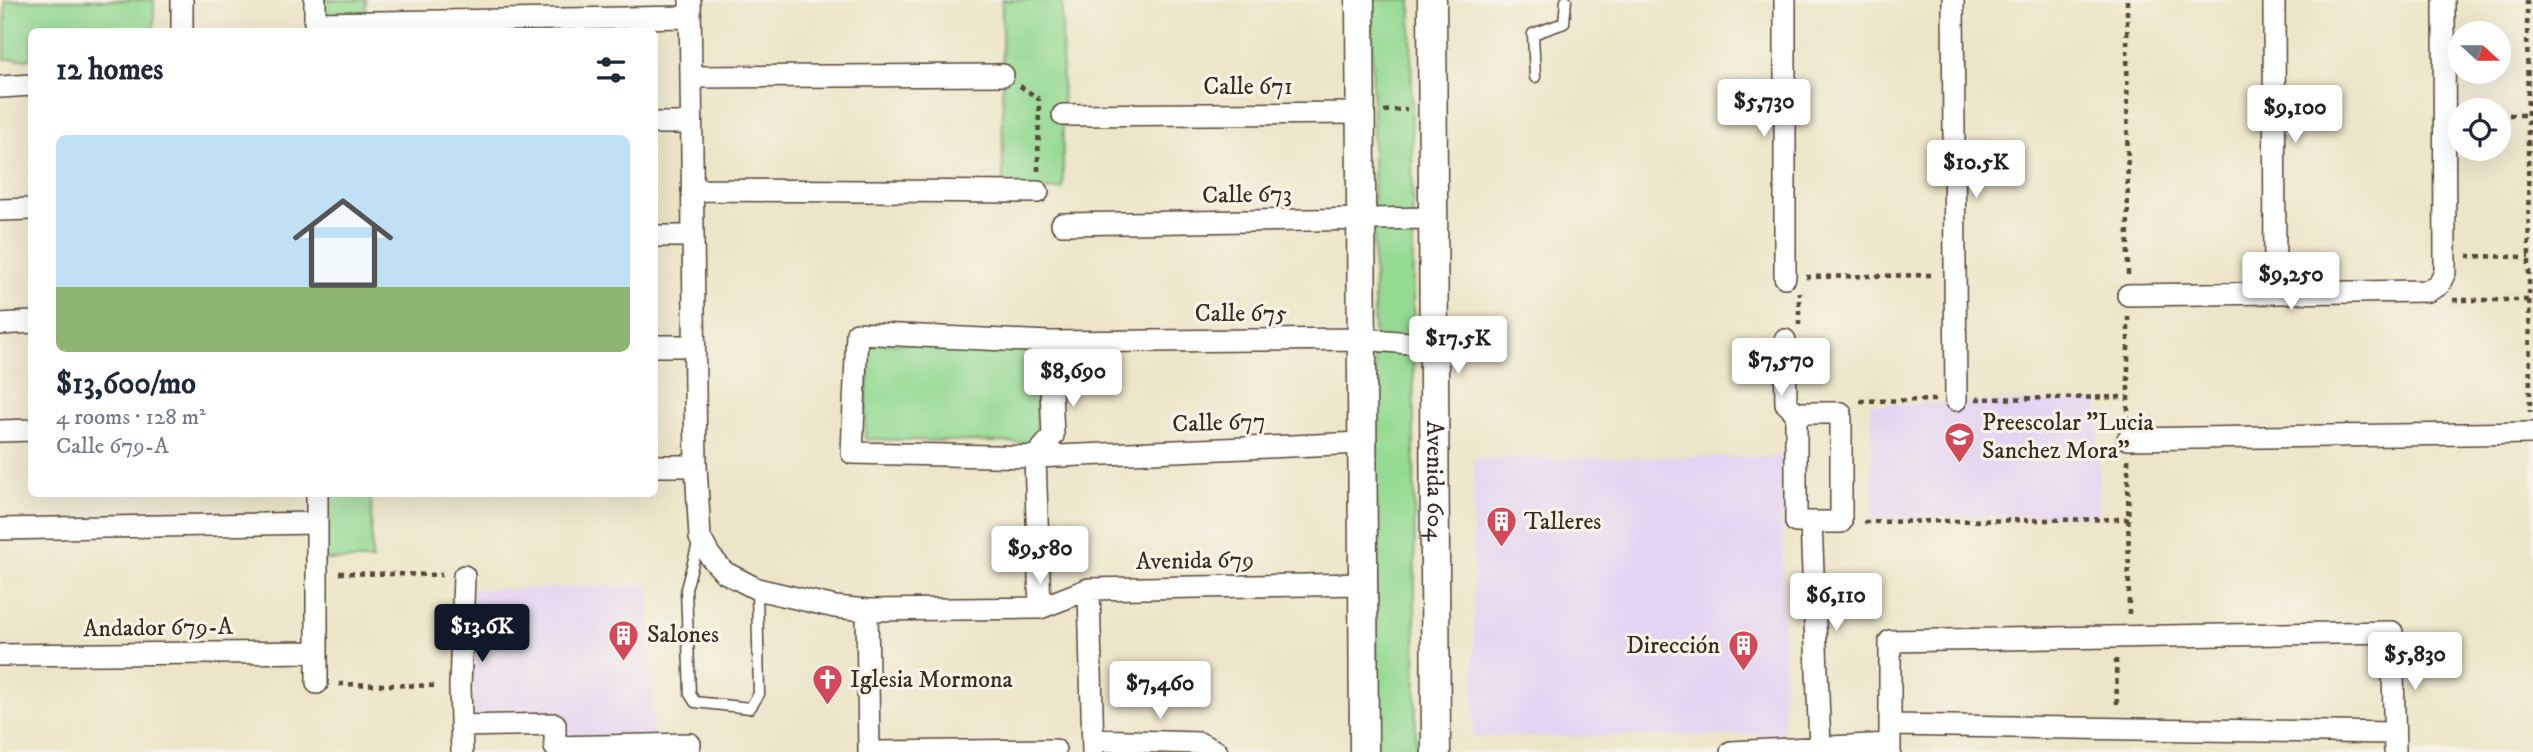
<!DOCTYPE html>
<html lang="en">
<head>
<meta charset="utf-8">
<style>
  body { margin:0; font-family:"IM FELL DW Pica",serif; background:#f6f6f7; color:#1f2937; height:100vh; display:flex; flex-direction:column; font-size:26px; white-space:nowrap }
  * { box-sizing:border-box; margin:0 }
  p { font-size:23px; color:#747a83 }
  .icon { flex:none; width:38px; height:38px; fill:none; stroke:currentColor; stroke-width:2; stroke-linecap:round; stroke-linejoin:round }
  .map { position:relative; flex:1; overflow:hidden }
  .details { position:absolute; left:28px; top:28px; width:630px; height:469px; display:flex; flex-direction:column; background:#fff; border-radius:10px; box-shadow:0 7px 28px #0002 }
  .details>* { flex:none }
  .needle { width:46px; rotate:111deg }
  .controls { position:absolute; left:2448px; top:21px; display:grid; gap:14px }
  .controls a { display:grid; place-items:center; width:63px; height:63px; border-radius:50%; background:#fff; box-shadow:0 7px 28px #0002; font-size:35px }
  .price { position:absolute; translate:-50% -60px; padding:0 16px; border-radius:7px; background:#fff; color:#222; font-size:23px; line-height:46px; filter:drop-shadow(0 2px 4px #0008) }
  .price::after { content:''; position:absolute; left:50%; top:42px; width:21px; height:16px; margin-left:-10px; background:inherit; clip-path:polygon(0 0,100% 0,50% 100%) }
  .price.active { background:#111827; color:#fff }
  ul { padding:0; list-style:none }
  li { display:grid; align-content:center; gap:14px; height:371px; padding:0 28px }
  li+li { border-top:2px solid #e0e1e3 }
  li span { display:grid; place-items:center; height:217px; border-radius:10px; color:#555 }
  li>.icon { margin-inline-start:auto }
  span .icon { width:126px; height:126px; fill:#fffc; stroke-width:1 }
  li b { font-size:30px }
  h2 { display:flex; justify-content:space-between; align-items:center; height:84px; padding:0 28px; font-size:30px }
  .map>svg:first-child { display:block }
  .built { fill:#e4d3f2 }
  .green { fill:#95da93; stroke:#688258; stroke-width:2 }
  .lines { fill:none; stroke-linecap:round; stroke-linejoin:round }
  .lane-casing { stroke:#564637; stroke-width:13 }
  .street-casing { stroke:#564637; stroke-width:24 }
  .secondary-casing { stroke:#564637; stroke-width:31 }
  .path { stroke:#564637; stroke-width:4.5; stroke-dasharray:5 5; stroke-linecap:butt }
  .lane { stroke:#fff; stroke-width:10 }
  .street { stroke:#fff; stroke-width:21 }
  .secondary { stroke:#fff; stroke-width:28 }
  .labels { text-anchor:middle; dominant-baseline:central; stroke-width:6; stroke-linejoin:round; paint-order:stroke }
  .street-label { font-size:24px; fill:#3b2a1e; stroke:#f7f3e8 }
  .poi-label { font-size:24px; fill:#3b2a1e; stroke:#f7f3e8; text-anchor:start }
</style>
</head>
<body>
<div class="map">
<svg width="2533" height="752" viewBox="0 0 2533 752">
  <rect width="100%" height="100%" fill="#f7f3e8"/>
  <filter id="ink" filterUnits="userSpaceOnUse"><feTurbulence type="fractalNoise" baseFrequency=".0143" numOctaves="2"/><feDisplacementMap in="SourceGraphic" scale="14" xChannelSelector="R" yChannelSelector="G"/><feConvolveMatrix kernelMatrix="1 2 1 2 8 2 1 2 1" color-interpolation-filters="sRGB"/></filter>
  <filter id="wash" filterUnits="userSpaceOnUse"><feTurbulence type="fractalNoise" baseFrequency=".00686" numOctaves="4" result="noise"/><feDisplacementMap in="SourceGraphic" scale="28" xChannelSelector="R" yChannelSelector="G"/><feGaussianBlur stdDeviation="1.57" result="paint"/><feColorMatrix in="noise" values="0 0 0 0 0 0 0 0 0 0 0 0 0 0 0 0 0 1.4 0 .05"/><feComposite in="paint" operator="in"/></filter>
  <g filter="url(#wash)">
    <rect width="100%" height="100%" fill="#ece5c7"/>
    <path class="built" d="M 2098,401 L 2099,515 L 1873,519 L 1871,404 Z
      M 1782,456 L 1784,735 L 1474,737 L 1473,459 Z
      M 649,585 L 653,739 L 563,741 L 562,715 L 473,718 L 470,590 Z"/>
    <path class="green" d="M 5,0 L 154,0 L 154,31 L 32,32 L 31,59 L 5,59 Z
      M 317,0 L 366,0 L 366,31 L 318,31 Z
      M 1002,0 L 1062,0 L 1063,189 L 1003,190 Z
      M 1372,0 L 1411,0 L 1416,750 L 1377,750 Z
      M 869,343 L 1039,346 L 1036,443 L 865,439 Z
      M 323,494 L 371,494 L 372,560 L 324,560 Z"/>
  </g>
  <g filter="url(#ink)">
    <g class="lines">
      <defs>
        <path id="lane" d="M 1535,77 L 1533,34 L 1564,23 L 1566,0
          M 699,540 L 686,589 L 690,694 L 695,702 L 750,708 L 759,694 L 757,589"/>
        <path id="street" d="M 315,0 L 315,32
          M 690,0 L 696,466 L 700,538 L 710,556 L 724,572 L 757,589 L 835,607 L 867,610 L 1040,608 L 1089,589 L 1363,584
          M 1785,0 L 1785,277
          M 1953,0 L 1956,400
          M 2274,0 L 2275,291
          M 315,23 L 690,17
          M 182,32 L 182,0
          M 691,77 L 1003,75
          M 0,87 L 32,85
          M 1063,115 L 1361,113
          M 654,123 L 691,123
          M 692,190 L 1038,192
          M 0,210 L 32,209
          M 1062,224 L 1433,218
          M 654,236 L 693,236
          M 2128,295 L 2428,291 L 2439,285 L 2445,272 L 2444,0
          M 0,324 L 32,322
          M 1785,340 L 1786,403 L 1796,413
          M 654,346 L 694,346
          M 1796,413 L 1841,413 L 1841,522 L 1796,522 Z
          M 0,431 L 32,430
          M 2128,439 L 2533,433
          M 1362,443 L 1035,457 L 852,453 L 857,333 L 1049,342 L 1362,339 L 1434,345
          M 1035,457 L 1040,608
          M 1035,457 L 1053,436 L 1049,342
          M 654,466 L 696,466
          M 317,494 L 317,683
          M 1811,522 L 1820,746
          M 0,529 L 317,523
          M 1089,589 L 1093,752
          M 867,610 L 869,752
          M 0,655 L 317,652
          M 1890,725 L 2394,733
          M 462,726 L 555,724 L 555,747 L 690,744
          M 1093,740 L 1199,743 L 1217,752
          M 462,752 L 460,687 L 464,576
          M 878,752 L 1055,750
          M 1731,752 L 1890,744
          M 1890,752 L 1890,641 L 2392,632 L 2395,752"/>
        <g id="secondary">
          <path d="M 1360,0 L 1364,752"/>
          <path id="s1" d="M 1432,0 L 1436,752"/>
        </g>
      </defs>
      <use href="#lane" class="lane-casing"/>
      <use href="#street" class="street-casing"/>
      <use href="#secondary" class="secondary-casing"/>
      <path class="path" d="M 2127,0 L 2128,276
        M 2527,0 L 2530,412
        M 1020,86 L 1039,99
        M 1384,111 L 1407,109
        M 2499,115 L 2528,115
        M 1038,171 L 1039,99
        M 2467,256 L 2529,257
        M 1806,277 L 1933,275
        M 2453,300 L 2529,300
        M 2128,316 L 2128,419
        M 1799,325 L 1799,292
        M 1976,399 L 2128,397
        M 1860,401 L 1935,400
        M 2128,459 L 2129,615
        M 1864,522 L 2129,519
        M 339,573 L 442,575
        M 2116,659 L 2117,706
        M 339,684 L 438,686"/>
      <use href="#lane" class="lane"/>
      <use href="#street" class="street"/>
      <use href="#secondary" class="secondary"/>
    </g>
  </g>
  <defs>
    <symbol id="school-pin" viewBox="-11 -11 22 30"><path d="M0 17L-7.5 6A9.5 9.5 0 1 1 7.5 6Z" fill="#d1495b" stroke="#f7f3e8"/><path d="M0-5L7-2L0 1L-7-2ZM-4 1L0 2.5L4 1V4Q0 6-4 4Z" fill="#fff"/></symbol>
    <symbol id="building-pin" viewBox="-11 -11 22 30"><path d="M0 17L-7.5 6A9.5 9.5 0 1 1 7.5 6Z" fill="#d1495b" stroke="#f7f3e8"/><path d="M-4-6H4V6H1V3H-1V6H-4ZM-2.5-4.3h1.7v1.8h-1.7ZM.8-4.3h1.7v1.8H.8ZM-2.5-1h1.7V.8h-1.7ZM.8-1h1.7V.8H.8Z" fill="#fff"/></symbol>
    <symbol id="church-pin" viewBox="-11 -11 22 30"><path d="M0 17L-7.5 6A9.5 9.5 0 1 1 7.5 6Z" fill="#d1495b" stroke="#f7f3e8"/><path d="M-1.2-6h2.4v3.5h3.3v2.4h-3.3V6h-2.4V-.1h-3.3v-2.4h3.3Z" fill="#fff"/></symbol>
  </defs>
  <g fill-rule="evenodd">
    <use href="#school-pin" x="1942" y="420" width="35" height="47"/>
    <use href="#building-pin" x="1484" y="504" width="35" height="47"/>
    <use href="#building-pin" x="606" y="618" width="35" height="47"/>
    <use href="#building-pin" x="1726" y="628" width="35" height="47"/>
    <use href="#church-pin" x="810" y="662" width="35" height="47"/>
  </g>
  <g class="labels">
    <g class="street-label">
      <text x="1248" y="87">Calle 671</text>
      <text transform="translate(1247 195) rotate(-1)">Calle 673</text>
      <text x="1241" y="314">Calle 675</text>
      <text transform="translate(1219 423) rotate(-2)">Calle 677</text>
      <text stroke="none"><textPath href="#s1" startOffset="481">Avenida 604</textPath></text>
      <text transform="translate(1195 561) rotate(-1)">Avenida 679</text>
      <text transform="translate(158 628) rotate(-1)">Andador 679-A</text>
    </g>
    <g class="poi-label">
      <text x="1982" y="423">Preescolar "Lucia<tspan x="1982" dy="28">Sanchez Mora"</tspan></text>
      <text x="1524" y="522">Talleres</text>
      <text x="647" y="635">Salones</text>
      <text x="1720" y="646" text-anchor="end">Dirección</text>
      <text x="850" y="680">Iglesia Mormona</text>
    </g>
  </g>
</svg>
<div class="controls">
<a><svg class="needle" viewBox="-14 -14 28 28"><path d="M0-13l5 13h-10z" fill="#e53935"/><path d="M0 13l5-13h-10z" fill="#747a83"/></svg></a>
<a><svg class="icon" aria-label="locate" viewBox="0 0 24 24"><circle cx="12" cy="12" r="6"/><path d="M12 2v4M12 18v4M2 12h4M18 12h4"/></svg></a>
</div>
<b class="price" style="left:1764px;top:139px">$5,730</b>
<b class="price" style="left:2295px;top:145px">$9,100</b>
<b class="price" style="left:1976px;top:200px">$10.5K</b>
<b class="price" style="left:2291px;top:312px">$9,250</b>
<b class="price" style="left:1458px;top:376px">$17.5K</b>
<b class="price" style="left:1781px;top:398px">$7,570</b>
<b class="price" style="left:1073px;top:409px">$8,690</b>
<b class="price" style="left:1040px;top:586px">$9,580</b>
<b class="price" style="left:1836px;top:633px">$6,110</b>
<b class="price active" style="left:482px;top:664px">$13.6K</b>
<b class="price" style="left:2415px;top:692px">$5,830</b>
<b class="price" style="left:1160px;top:721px">$7,460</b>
<section class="details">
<h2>12 homes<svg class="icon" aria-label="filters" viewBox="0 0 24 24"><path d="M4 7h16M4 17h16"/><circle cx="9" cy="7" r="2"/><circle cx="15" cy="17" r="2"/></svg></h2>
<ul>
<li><span style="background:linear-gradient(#bfe0f5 70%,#8fb573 0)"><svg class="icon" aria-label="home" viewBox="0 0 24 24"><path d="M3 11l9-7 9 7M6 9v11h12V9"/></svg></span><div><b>$13,600/mo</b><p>4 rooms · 128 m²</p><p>Calle 679-A</p></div></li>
</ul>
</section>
</div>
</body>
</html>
